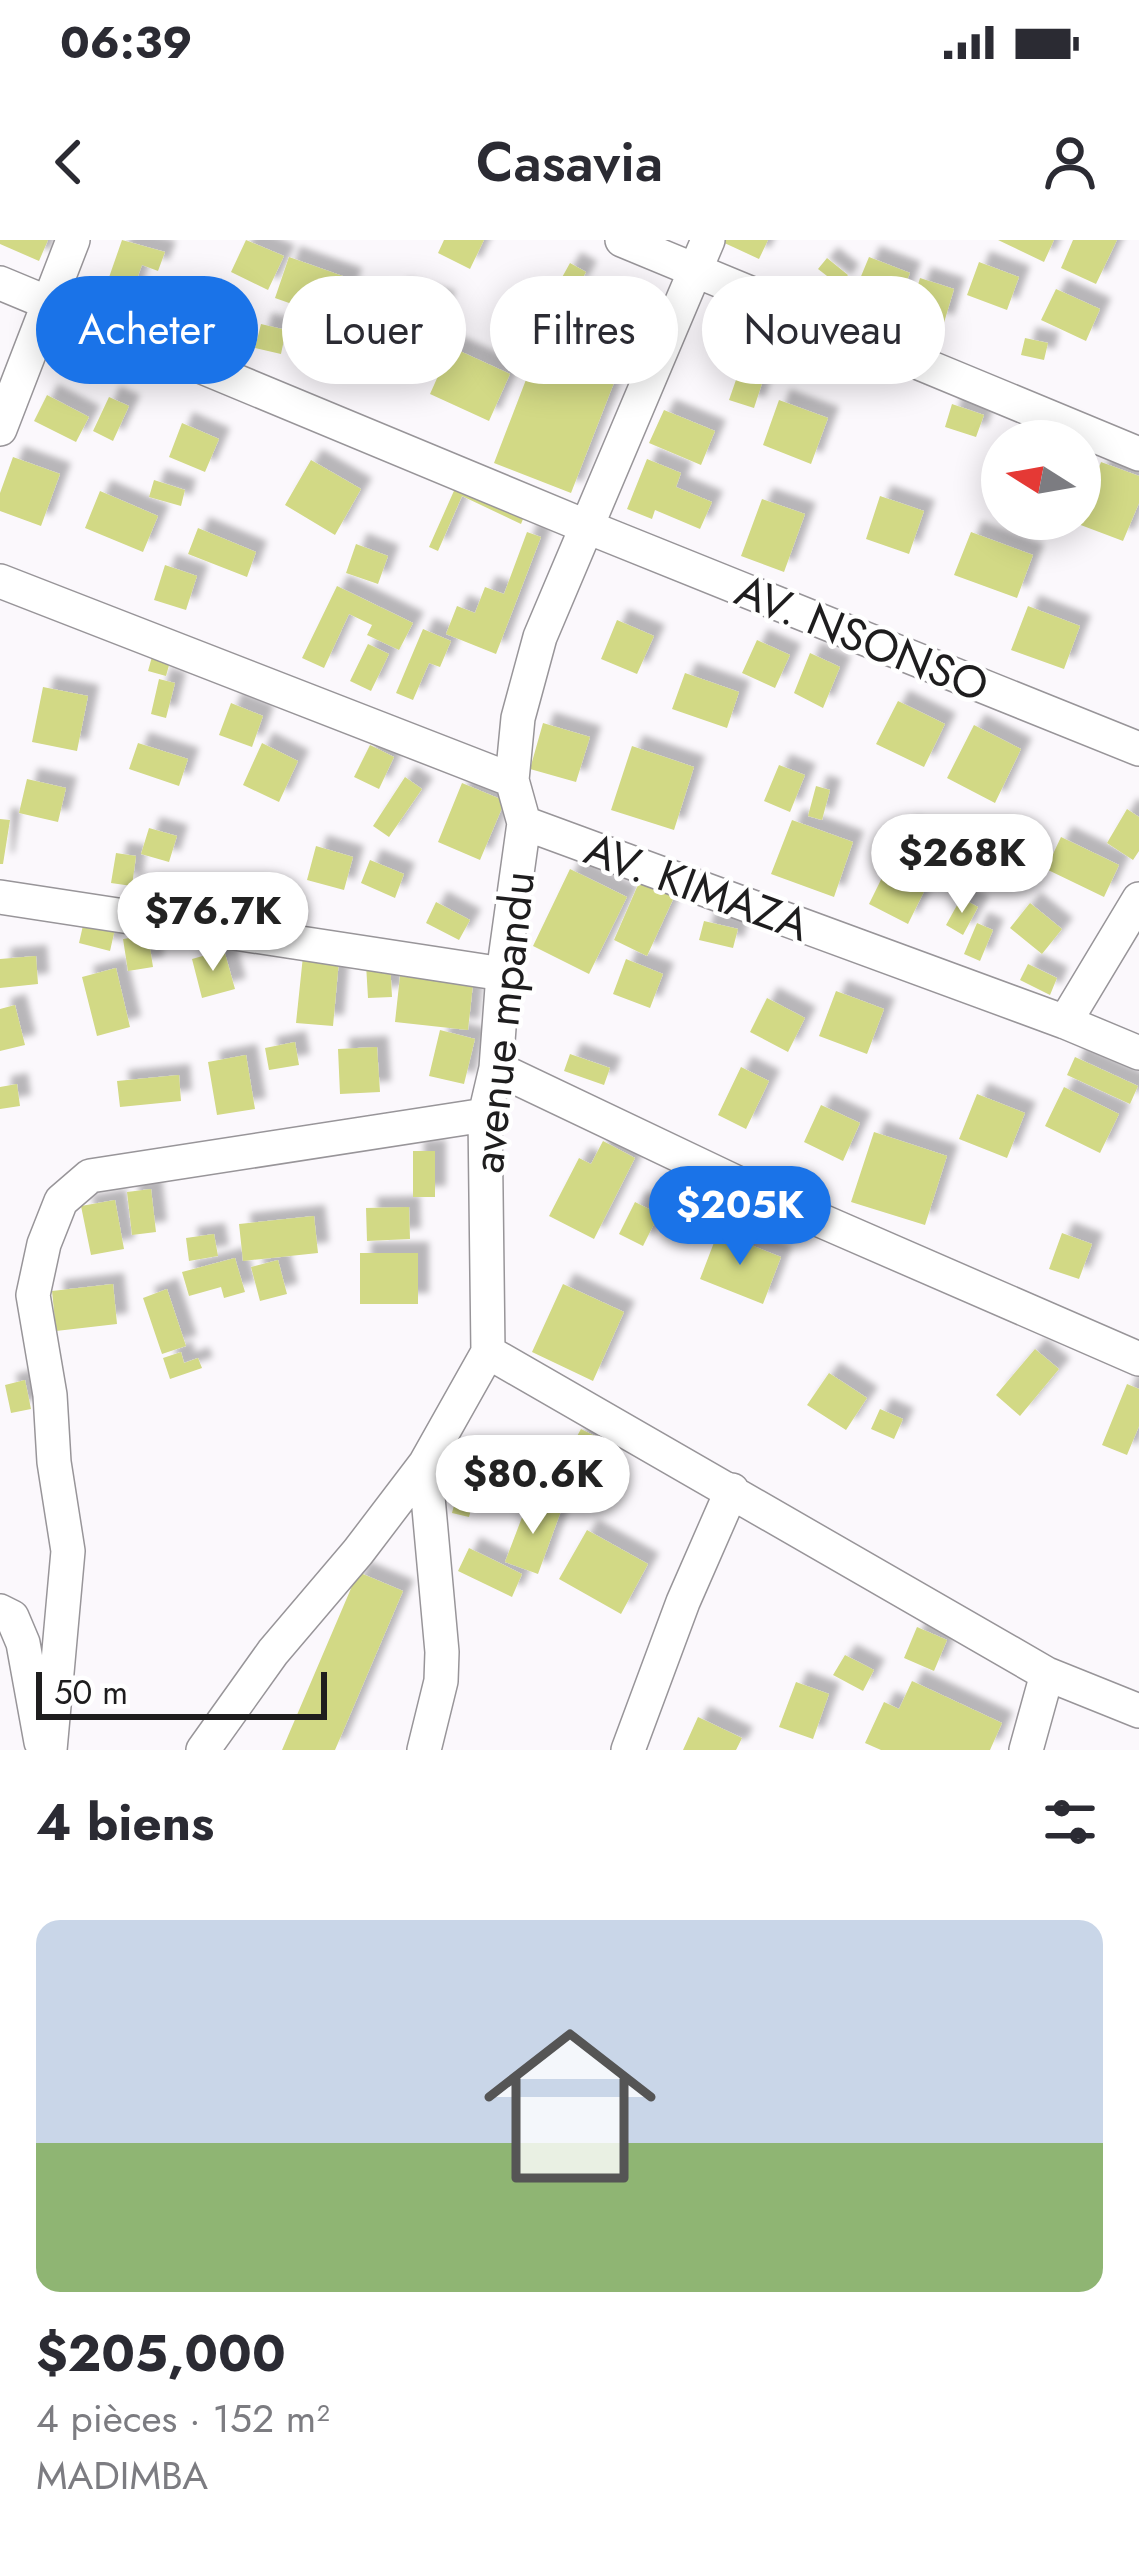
<!DOCTYPE html>
<html lang="fr">
<head>
<meta charset="utf-8">
<style>
  body { margin:0; font-family:Jost,sans-serif; background:#f7f7f7; color:#2b2b33; height:100vh; display:flex; flex-direction:column; font-size:45px; white-space:nowrap }
  * { box-sizing:border-box; margin:0 }
  p { font-size:39px; color:#7c7c81 }
  .icon { flex:none; width:66px; height:66px; fill:none; stroke:currentColor; stroke-width:2; stroke-linecap:round; stroke-linejoin:round }
  .map { position:relative; height:1510px; overflow:hidden }
  .panel { display:flex; flex-direction:column; background:#fff; flex:1 }
  .panel>* { flex:none }
  .top-card { position:absolute; left:36px; top:36px; width:1068px; height:108px; display:flex; gap:24px }
  .needle { width:78px; rotate:281deg }
  .tools { position:absolute; left:981px; top:180px; display:grid; gap:24px }
  .tools a { display:grid; place-items:center; width:120px; height:120px; border-radius:50%; background:#fff; box-shadow:0 6px 30px #0003; font-size:60px }
  .scale { position:absolute; left:36px; bottom:30px; width:291px; box-sizing:border-box; padding-left:12px; border:6px solid #1e1d1e; border-top:0; font-size:33px; line-height:42px; white-space:nowrap; color:#1e1d1e; -webkit-text-stroke:9px #fff; paint-order:stroke }
  .price { position:absolute; translate:-50% -102px; padding:0 27px; border-radius:42px; background:#fff; color:#222; font-size:39px; line-height:78px; filter:drop-shadow(0 3px 6px #0008) }
  .price::after { content:''; position:absolute; left:50%; top:72px; width:36px; height:27px; margin-left:-18px; background:inherit; clip-path:polygon(0 0,100% 0,50% 100%) }
  .price.on { background:#1a73e8; color:#fff }
  ul { padding:0; list-style:none }
  li { display:grid; align-content:center; gap:24px; height:636px; padding:0 36px }
  li+li { border-top:3px solid #e1e1e2 }
  li span { display:grid; place-items:center; height:372px; border-radius:24px; color:#555 }
  li>.icon { margin-inline-start:auto }
  span .icon { width:216px; height:216px; fill:#fffc; stroke-width:1 }
  li b { font-size:51px }
  h2 { display:flex; justify-content:space-between; align-items:center; height:144px; padding:0 36px; font-size:51px }
  .tag { padding:0 42px; border-radius:54px; background:#fff; box-shadow:0 6px 30px #0003; font-size:42px; line-height:108px }
  .tag.on { background:#1a73e8; color:#fff }
  .status { display:flex; justify-content:space-between; align-items:center; height:84px; padding:0 60px; background:#fff; direction:ltr }
  .status svg { height:33px; fill:currentColor }
  header { display:flex; justify-content:space-between; align-items:center; height:156px; padding:0 36px; background:#fff; font-size:54px; font-weight:600 }
  .map>svg:first-child { display:block }
  .building { fill:#d2d985; filter:url(#shadow) }
  .lines { fill:none; stroke-linecap:round; stroke-linejoin:round }
  .minor-casing { stroke:#989599; stroke-width:36 }
  .minor { stroke:#fff; stroke-width:33 }
  .labels { text-anchor:middle; dominant-baseline:central; stroke-width:9; stroke-linejoin:round; paint-order:stroke }
  .street-label { font-size:45px; fill:#1e1d1e; stroke:#fff }
</style>
</head>
<body>
<div class="status"><b>06:39</b><svg viewBox="0 0 49 12"><path d="M0 12V9h3v3zM5 12V6h3v6zM10 12V3h3v9zM15 12V0h3v12zM26 1h20v11H26zM47 4h2v5h-2z"/></svg></div>
<header><svg class="icon" aria-label="back" viewBox="0 0 24 24"><path d="M15 5l-7 7 7 7"/></svg>Casavia<svg class="icon" aria-label="person" viewBox="0 0 24 24"><circle cx="12" cy="8" r="4"/><path d="M4 21q1-7 8-7t8 7"/></svg></header>
<div class="map">
<svg width="1139" height="1510" viewBox="0 0 1139 1510">
  <defs>
    <filter id="shadow"><feDropShadow dx="11" dy="-11" stdDeviation="3" flood-color="#0004"/></filter>
  </defs>
  <rect width="100%" height="100%" fill="#fbf8fc"/>
  <path class="building" d="M 0,0 L 48,0 L 39,21 L 0,4 Z
    M 122,0 L 165,12 L 158,31 L 142,25 L 131,55 L 106,46 Z
    M 246,0 L 284,16 L 268,50 L 231,32 Z
    M 444,0 L 484,0 L 470,29 L 438,13 Z
    M 718,0 L 768,0 L 759,19 Z
    M 998,0 L 1054,0 L 1044,22 Z
    M 1073,0 L 1117,0 L 1096,44 L 1061,28 Z
    M 289,17 L 351,39 L 337,80 L 275,58 Z
    M 869,17 L 910,33 L 898,62 L 857,46 Z
    M 827,18 L 848,35 L 840,46 L 818,29 Z
    M 979,22 L 1019,37 L 1007,70 L 967,55 Z
    M 570,23 L 586,32 L 576,50 L 560,41 Z
    M 920,38 L 954,49 L 943,86 L 909,75 Z
    M 398,49 L 444,62 L 432,101 L 386,87 Z
    M 1056,49 L 1100,69 L 1086,101 L 1041,80 Z
    M 557,59 L 635,89 L 571,253 L 494,223 Z
    M 210,77 L 239,88 L 230,113 L 201,103 Z
    M 261,84 L 286,90 L 281,114 L 255,108 Z
    M 799,98 L 814,102 L 803,138 L 788,133 Z
    M 1025,98 L 1048,103 L 1044,120 L 1021,115 Z
    M 451,107 L 510,134 L 489,181 L 430,154 Z
    M 745,114 L 769,122 L 754,168 L 729,160 Z
    M 47,155 L 89,177 L 76,202 L 34,181 Z
    M 109,157 L 129,166 L 113,201 L 93,191 Z
    M 779,160 L 828,178 L 811,224 L 763,205 Z
    M 952,164 L 984,175 L 976,197 L 945,187 Z
    M 664,170 L 715,191 L 701,225 L 649,203 Z
    M 182,183 L 219,199 L 205,232 L 169,217 Z
    M 13,217 L 60,234 L 41,286 L 0,271 L 0,253 Z
    M 647,219 L 681,233 L 676,247 L 712,262 L 700,289 L 655,270 L 652,279 L 627,269 Z
    M 311,220 L 361,249 L 335,295 L 285,265 Z
    M 1101,222 L 1139,236 L 1139,263 L 1123,301 L 1078,284 Z
    M 154,240 L 185,250 L 181,266 L 149,257 Z
    M 457,244 L 525,274 L 521,284 L 462,256 L 438,311 L 429,307 Z
    M 100,251 L 158,276 L 143,312 L 85,288 Z
    M 880,256 L 924,271 L 909,314 L 866,299 Z
    M 762,259 L 805,274 L 784,332 L 741,316 Z
    M 198,288 L 256,312 L 247,337 L 188,314 Z
    M 527,292 L 541,297 L 496,414 L 446,394 L 457,366 L 475,373 L 485,347 L 504,354 Z
    M 971,292 L 1033,315 L 1017,358 L 954,335 Z
    M 356,304 L 388,316 L 378,344 L 346,333 Z
    M 165,325 L 197,336 L 186,370 L 154,360 Z
    M 337,346 L 413,383 L 399,410 L 367,395 L 372,385 L 349,374 L 324,428 L 302,418 Z
    M 1028,366 L 1080,386 L 1064,429 L 1011,410 Z
    M 617,380 L 654,396 L 637,434 L 601,419 Z
    M 423,389 L 451,401 L 440,427 L 429,423 L 413,460 L 396,453 Z
    M 757,400 L 790,415 L 775,448 L 742,433 Z
    M 368,404 L 389,414 L 371,451 L 350,441 Z
    M 153,413 L 171,418 L 166,436 L 148,431 Z
    M 810,413 L 840,427 L 823,468 L 794,453 Z
    M 685,433 L 739,452 L 727,488 L 672,469 Z
    M 159,439 L 175,443 L 166,478 L 151,474 Z
    M 43,447 L 88,456 L 77,511 L 32,502 Z
    M 898,461 L 945,484 L 924,527 L 876,504 Z
    M 231,463 L 263,476 L 252,507 L 219,495 Z
    M 543,483 L 590,497 L 576,542 L 530,529 Z
    M 974,485 L 1021,509 L 995,563 L 947,538 Z
    M 138,503 L 188,519 L 179,546 L 129,529 Z
    M 262,503 L 298,521 L 279,562 L 243,545 Z
    M 370,505 L 394,517 L 379,549 L 354,537 Z
    M 632,506 L 694,527 L 674,590 L 611,570 Z
    M 779,525 L 805,535 L 790,572 L 764,561 Z
    M 405,537 L 422,549 L 389,597 L 373,586 Z
    M 27,539 L 66,548 L 58,582 L 19,573 Z
    M 462,543 L 505,561 L 480,620 L 438,602 Z
    M 816,546 L 830,550 L 822,580 L 808,576 Z
    M 1127,569 L 1139,577 L 1139,611 L 1133,620 L 1107,603 Z
    M 0,579 L 10,580 L 3,624 L 0,624 Z
    M 792,580 L 853,602 L 834,657 L 771,634 Z
    M 907,587 L 946,607 L 908,684 L 869,664 Z
    M 149,588 L 177,596 L 169,622 L 141,614 Z
    M 1061,597 L 1119,625 L 1104,657 L 1046,629 Z
    M 316,606 L 353,617 L 344,650 L 307,640 Z
    M 116,613 L 136,616 L 132,646 L 111,643 Z
    M 370,620 L 404,634 L 395,658 L 361,643 Z
    M 570,629 L 627,657 L 589,734 L 533,706 Z
    M 641,638 L 676,653 L 647,716 L 614,700 Z
    M 961,658 L 978,667 L 963,695 L 946,685 Z
    M 436,662 L 470,680 L 459,700 L 426,683 Z
    M 1030,663 L 1062,689 L 1042,714 L 1010,688 Z
    M 84,681 L 115,689 L 110,711 L 79,703 Z
    M 704,681 L 738,689 L 733,708 L 699,700 Z
    M 977,683 L 993,690 L 980,721 L 964,714 Z
    M 148,695 L 153,727 L 128,731 L 123,699 Z
    M 224,710 L 235,749 L 202,758 L 192,719 Z
    M 36,716 L 38,744 L 0,748 L 0,719 Z
    M 303,716 L 339,720 L 333,786 L 296,783 Z
    M 626,719 L 663,734 L 650,768 L 613,754 Z
    M 390,722 L 392,757 L 368,758 L 366,724 Z
    M 1028,724 L 1057,738 L 1050,755 L 1020,740 Z
    M 116,728 L 130,787 L 97,796 L 82,737 Z
    M 400,736 L 473,744 L 468,790 L 395,782 Z
    M 836,751 L 884,769 L 867,814 L 819,796 Z
    M 767,758 L 805,778 L 788,812 L 750,792 Z
    M 15,765 L 25,805 L 0,811 L 0,769 Z
    M 440,790 L 475,799 L 464,844 L 429,836 Z
    M 295,802 L 299,825 L 269,830 L 265,808 Z
    M 377,807 L 380,852 L 340,854 L 338,809 Z
    M 570,814 L 610,828 L 604,845 L 564,831 Z
    M 246,815 L 255,869 L 217,875 L 208,822 Z
    M 1075,817 L 1138,846 L 1130,864 L 1067,835 Z
    M 741,827 L 769,841 L 746,889 L 718,875 Z
    M 179,835 L 181,861 L 120,867 L 117,841 Z
    M 17,844 L 20,866 L 0,869 L 0,847 Z
    M 1064,847 L 1119,874 L 1100,913 L 1045,886 Z
    M 977,854 L 1025,873 L 1007,918 L 959,899 Z
    M 821,865 L 860,883 L 843,921 L 804,902 Z
    M 874,892 L 947,916 L 925,985 L 851,962 Z
    M 603,901 L 635,918 L 594,999 L 549,976 L 579,918 L 591,924 Z
    M 413,911 L 435,911 L 435,957 L 413,957 Z
    M 151,949 L 156,992 L 132,995 L 127,952 Z
    M 115,960 L 124,1009 L 91,1015 L 81,966 Z
    M 635,962 L 659,974 L 643,1006 L 619,994 Z
    M 409,967 L 410,999 L 367,1001 L 366,968 Z
    M 314,976 L 318,1013 L 243,1021 L 239,984 Z
    M 718,992 L 781,1017 L 763,1064 L 700,1039 Z
    M 1062,993 L 1092,1004 L 1079,1039 L 1049,1029 Z
    M 214,994 L 218,1016 L 189,1021 L 186,998 Z
    M 360,1013 L 418,1013 L 418,1064 L 360,1064 Z
    M 235,1018 L 245,1052 L 224,1058 L 221,1047 L 189,1056 L 182,1032 Z
    M 278,1020 L 287,1054 L 260,1061 L 251,1027 Z
    M 113,1044 L 117,1084 L 56,1091 L 52,1051 Z
    M 563,1044 L 624,1072 L 593,1141 L 532,1112 Z
    M 167,1049 L 186,1106 L 162,1114 L 143,1058 Z
    M 1035,1109 L 1059,1129 L 1020,1176 L 996,1155 Z
    M 181,1112 L 184,1123 L 198,1118 L 202,1128 L 170,1139 L 163,1118 Z
    M 829,1133 L 867,1158 L 846,1190 L 807,1165 Z
    M 25,1140 L 31,1169 L 11,1173 L 5,1145 Z
    M 1127,1144 L 1139,1149 L 1139,1186 L 1127,1215 L 1102,1205 Z
    M 880,1169 L 903,1179 L 894,1199 L 871,1189 Z
    M 581,1189 L 605,1201 L 578,1249 L 555,1236 Z
    M 461,1238 L 478,1242 L 469,1277 L 452,1273 Z
    M 485,1238 L 511,1246 L 504,1273 L 477,1264 Z
    M 529,1259 L 561,1271 L 538,1334 L 505,1322 Z
    M 587,1290 L 648,1324 L 621,1374 L 559,1339 Z
    M 469,1308 L 522,1334 L 512,1357 L 458,1331 Z
    M 358,1332 L 403,1351 L 335,1510 L 282,1510 Z
    M 917,1387 L 947,1400 L 934,1431 L 904,1418 Z
    M 845,1415 L 874,1430 L 863,1451 L 833,1435 Z
    M 912,1441 L 1002,1483 L 990,1510 L 881,1510 L 865,1503 L 884,1462 L 899,1469 Z
    M 796,1442 L 829,1454 L 813,1499 L 779,1487 Z
    M 698,1477 L 742,1498 L 736,1510 L 683,1510 Z"/>
  <g class="lines">
    <defs>
      <path id="minor" d="M 622,0 L 1139,214
        M 0,43 L 585,286 L 1139,509
        M 0,189 L 73,0
        M 0,341 L 512,540
        M 524,583 L 1065,782 L 1139,813
        M 0,657 L 503,734
        M 1065,782 L 1139,659
        M 496,828 L 769,958 L 1139,1119
        M 488,1112 L 1047,1434 L 1139,1471
        M 0,1371 L 12,1377 L 23,1403 L 41,1502
        M 50,1510 L 68,1311 L 54,1222 L 50,1155 L 33,1055 L 44,1004 L 61,961 L 90,936 L 485,875
        M 203,1510 L 273,1412 L 358,1312 L 425,1224 L 488,1112 L 485,875 L 496,828 L 503,734 L 524,583 L 512,540 L 518,478 L 540,397 L 708,0
        M 424,1510 L 441,1441 L 442,1412 L 425,1224
        M 628,1510 L 683,1362 L 732,1250
        M 1026,1510 L 1047,1434"/>
    </defs>
    <use href="#minor" class="minor-casing"/>
    <use href="#minor" class="minor"/>
  </g>
  <g class="labels">
    <g class="street-label">
      <text transform="translate(862 398) rotate(22)">AV. NSONSO</text>
      <text transform="translate(697 647) rotate(20)">AV. KIMAZA</text>
      <text transform="translate(503 782) rotate(-84)">avenue mpandu</text>
    </g>
  </g>
</svg>
<div class="tools">
<a><svg class="needle" viewBox="-14 -14 28 28"><path d="M0-13l5 13h-10z" fill="#e53935"/><path d="M0 13l5-13h-10z" fill="#7c7c81"/></svg></a>
</div>
<div class="scale">50 m</div>
<b class="price" style="left:962px;top:676px">$268K</b>
<b class="price" style="left:213px;top:734px">$76.7K</b>
<b class="price on" style="left:740px;top:1028px">$205K</b>
<b class="price" style="left:533px;top:1297px">$80.6K</b>
<div class="top-card">
<a class="tag on">Acheter</a>
<a class="tag">Louer</a>
<a class="tag">Filtres</a>
<a class="tag">Nouveau</a>
</div>
</div>
<section class="panel">
<h2>4 biens<svg class="icon" aria-label="filters" viewBox="0 0 24 24"><path d="M4 7h16M4 17h16"/><circle cx="9" cy="7" r="2"/><circle cx="15" cy="17" r="2"/></svg></h2>
<ul>
<li><span style="background:linear-gradient(#c9d6e8 60%,#8fb573 0)"><svg class="icon" aria-label="home" viewBox="0 0 24 24"><path d="M3 11l9-7 9 7M6 9v11h12V9"/></svg></span><div><b>$205,000</b><p>4 pièces · 152 m²</p><p>MADIMBA</p></div></li>
</ul>
</section>
</body>
</html>
